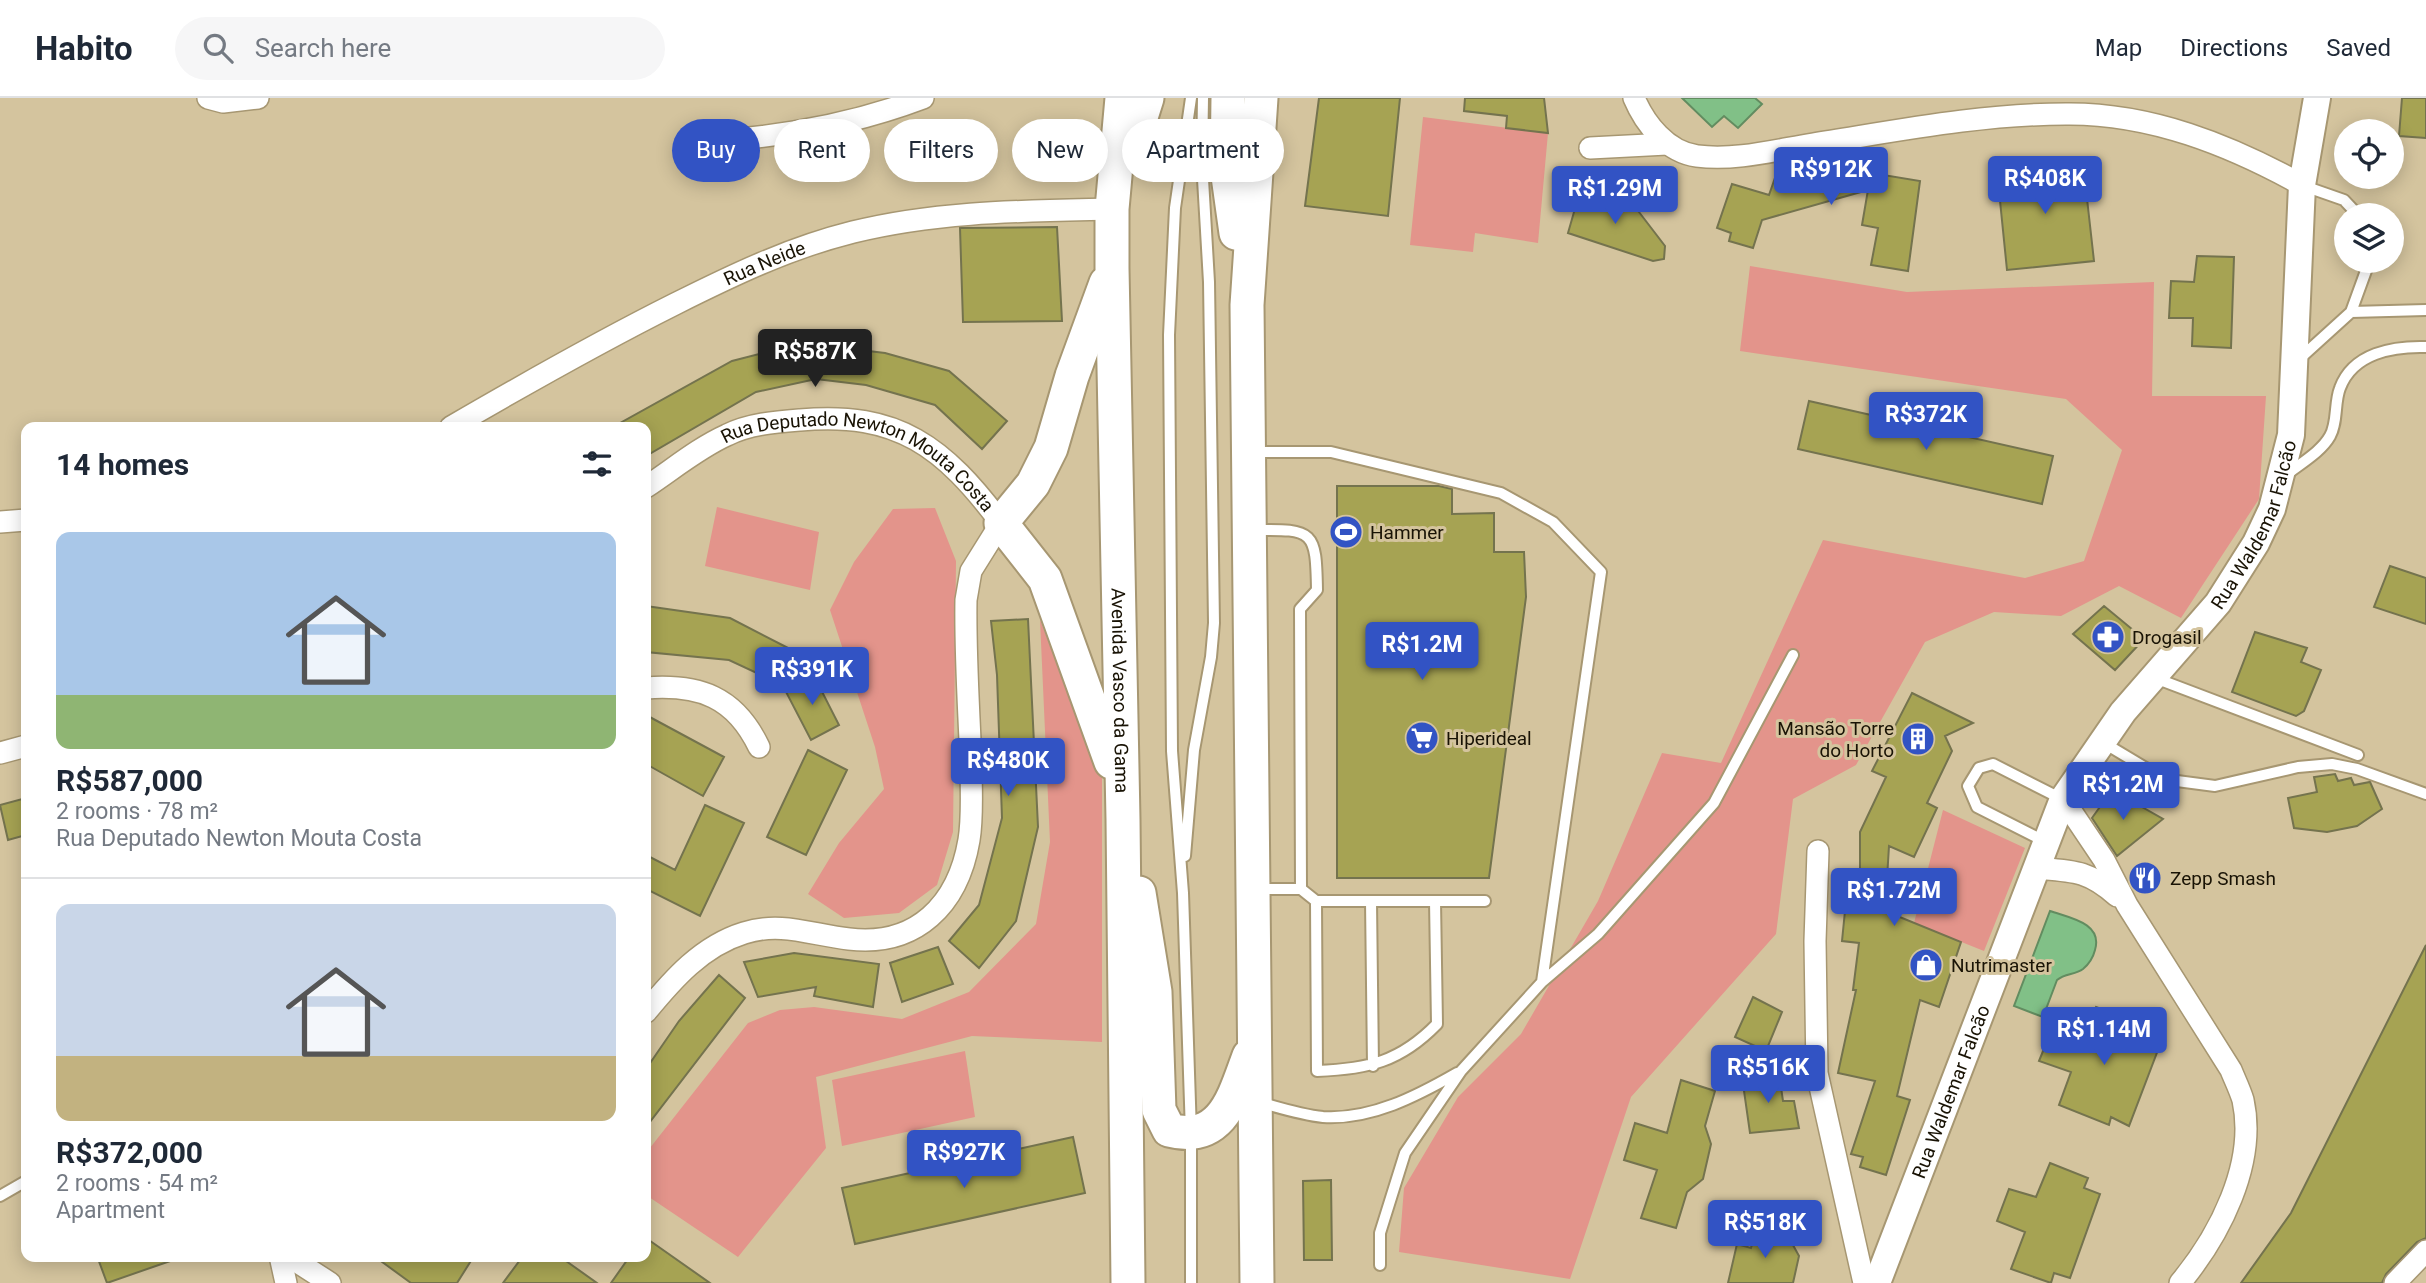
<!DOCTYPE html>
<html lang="en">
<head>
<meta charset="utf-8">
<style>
  body { margin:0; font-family:Roboto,sans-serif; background:#f6f6f7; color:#1f2937; height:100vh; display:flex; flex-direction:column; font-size:26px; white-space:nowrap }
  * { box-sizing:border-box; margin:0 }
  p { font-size:23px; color:#747a83 }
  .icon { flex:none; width:38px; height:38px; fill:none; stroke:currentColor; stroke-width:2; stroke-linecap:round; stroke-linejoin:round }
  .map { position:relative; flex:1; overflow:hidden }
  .details { position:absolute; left:21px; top:324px; width:630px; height:840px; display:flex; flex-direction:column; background:#fff; border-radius:14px; box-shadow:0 4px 18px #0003 }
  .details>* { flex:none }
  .banner { position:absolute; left:672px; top:21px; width:665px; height:63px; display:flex; gap:14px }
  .controls { position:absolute; left:2334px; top:21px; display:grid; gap:14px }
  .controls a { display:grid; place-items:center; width:70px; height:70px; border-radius:50%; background:#fff; box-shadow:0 4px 18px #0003; font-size:35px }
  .price { position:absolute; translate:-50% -60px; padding:0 16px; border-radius:7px; background:#3253c4; color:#fff; font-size:23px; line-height:46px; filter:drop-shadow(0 2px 4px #0008) }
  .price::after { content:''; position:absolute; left:50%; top:42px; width:21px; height:16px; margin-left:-10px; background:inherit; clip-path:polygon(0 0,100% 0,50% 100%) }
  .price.current { background:#222; color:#fff }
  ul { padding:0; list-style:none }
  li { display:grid; align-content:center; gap:14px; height:371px; padding:0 35px }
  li+li { border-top:2px solid #e0e1e3 }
  li span { display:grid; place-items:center; height:217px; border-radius:14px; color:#555 }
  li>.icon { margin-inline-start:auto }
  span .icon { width:126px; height:126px; fill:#fffc; stroke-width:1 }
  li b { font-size:30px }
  h2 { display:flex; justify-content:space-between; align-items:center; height:84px; padding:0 35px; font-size:30px }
  .tag { padding:0 24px; border-radius:32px; background:#fff; box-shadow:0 4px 18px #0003; font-size:24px; line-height:63px }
  .tag.current { background:#3253c4; color:#fff }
  header { display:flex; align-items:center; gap:42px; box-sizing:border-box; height:98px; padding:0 35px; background:#fff; border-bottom:2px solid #e0e1e3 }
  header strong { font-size:33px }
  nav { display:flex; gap:38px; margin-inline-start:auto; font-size:24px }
  .search { width:490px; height:63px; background:#f6f6f7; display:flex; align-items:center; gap:18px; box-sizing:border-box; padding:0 24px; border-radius:38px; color:#747a83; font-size:26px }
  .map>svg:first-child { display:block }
  .green { fill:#e3948b }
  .water { fill:#81c087; stroke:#628c60; stroke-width:2 }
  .building { fill:#a6a353; stroke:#74734e; stroke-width:2 }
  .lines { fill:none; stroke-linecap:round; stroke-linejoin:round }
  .service-casing { stroke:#a79772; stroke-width:14 }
  .minor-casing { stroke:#a79772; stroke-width:24 }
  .tertiary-casing { stroke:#a79772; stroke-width:30 }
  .primary-casing { stroke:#a79772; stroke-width:37 }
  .service { stroke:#fff; stroke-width:10 }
  .minor { stroke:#fff; stroke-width:21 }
  .tertiary { stroke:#fff; stroke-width:26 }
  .primary { stroke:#fff; stroke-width:33 }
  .labels { text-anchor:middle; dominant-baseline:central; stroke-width:6; stroke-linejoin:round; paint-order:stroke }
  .street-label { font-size:19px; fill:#191305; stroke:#d4c49e }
  .poi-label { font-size:19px; fill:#191305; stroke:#d4c49e; text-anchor:start }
</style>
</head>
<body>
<header>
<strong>Habito</strong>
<div class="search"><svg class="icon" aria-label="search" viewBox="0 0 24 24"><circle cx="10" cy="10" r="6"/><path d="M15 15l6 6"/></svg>Search here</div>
<nav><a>Map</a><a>Directions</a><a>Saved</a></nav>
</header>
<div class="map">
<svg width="2426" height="1185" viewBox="0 0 2426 1185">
  <rect width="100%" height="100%" fill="#d4c49e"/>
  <path class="green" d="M 1423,19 L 1548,35 L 1538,145 L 1475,135 L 1473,154 L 1410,147 Z
    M 1750,168 L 1907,194 L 2154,184 L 2152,298 L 2266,298 L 2259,401 L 2181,520 L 2119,488 L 2061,518 L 1994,514 L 1925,544 L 1856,667 L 1793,701 L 1776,836 L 1631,999 L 1570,1181 L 1399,1154 L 1404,1090 L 1458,999 L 1521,936 L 1598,803 L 1662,655 L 1721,665 L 1823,442 L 2025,480 L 2084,463 L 2122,352 L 2066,301 L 1740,253 Z
    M 717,409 L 819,434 L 810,492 L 705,468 Z
    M 935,410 L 956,463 L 953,734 L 937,787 L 899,815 L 844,820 L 808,796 L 839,745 L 884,691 L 875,649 L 830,512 L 854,464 L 893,411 Z
    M 1040,522 L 1102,680 L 1102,944 L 972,938 L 816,979 L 826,1050 L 738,1159 L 646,1097 L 646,1055 L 748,925 L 780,912 L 814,909 L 902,921 L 969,894 L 1036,826 L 1050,744 Z
    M 1943,712 L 2025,750 L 1984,853 L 1914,825 Z
    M 965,953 L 975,1019 L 842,1048 L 832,982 Z"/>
  <path class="water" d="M 1682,0 L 1755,0 L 1762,6 L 1738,30 L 1724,18 L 1712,29 Z
    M 2050,813 C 2070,820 2103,825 2095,852 C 2093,860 2089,866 2083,871 C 2075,877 2065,875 2057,882 L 2043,919 L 2014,908 Z"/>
  <path class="building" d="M 1319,0 L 1400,0 L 1388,118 L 1305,108 Z
    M 1465,0 L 1544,0 L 1548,35 L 1506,30 L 1507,18 L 1464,13 Z
    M 2402,0 L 2426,0 L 2426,40 L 2399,38 Z
    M 2083,65 L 2094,163 L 2007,172 L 1997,73 Z
    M 1806,67 L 1809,79 L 1867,67 L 1865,74 L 1920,83 L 1908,173 L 1871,167 L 1878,130 L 1862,127 L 1868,92 L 1762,122 L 1753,150 L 1729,143 L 1731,135 L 1717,130 L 1732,86 L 1769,97 L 1777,74 Z
    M 1603,92 L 1629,101 L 1665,148 L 1664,161 L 1653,163 L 1568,135 L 1580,93 L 1600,100 Z
    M 1057,129 L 1062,223 L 963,224 L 960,130 Z
    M 2197,158 L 2234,159 L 2231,250 L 2192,248 L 2193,220 L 2169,220 L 2171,183 L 2194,184 Z
    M 802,245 L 885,255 L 949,273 L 1007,323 L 982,351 L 935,307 L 866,287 L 816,281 L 756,294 L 646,358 L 646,329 L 613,329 L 732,263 Z
    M 1809,303 L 2053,358 L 2042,406 L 1798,351 Z
    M 1337,388 L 1439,388 L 1452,391 L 1452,416 L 1494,415 L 1494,454 L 1524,454 L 1526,499 L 1489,780 L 1337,780 Z
    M 2390,468 L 2426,480 L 2426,526 L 2374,509 Z
    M 646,508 L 730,520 L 792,552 L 774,583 L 729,562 L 646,554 Z
    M 2104,508 L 2144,541 L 2115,572 L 2073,536 Z
    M 1028,521 L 1038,729 L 1016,823 L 979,870 L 949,843 L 979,807 L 1002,720 L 997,577 L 991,523 Z
    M 2255,534 L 2307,550 L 2301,564 L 2321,572 L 2304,613 L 2296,618 L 2232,594 Z
    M 813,576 L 839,627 L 811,642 L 785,592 Z
    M 1912,595 L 1973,625 L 1945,638 L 1952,653 L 1927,705 L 1937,710 L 1914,759 L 1889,748 L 1885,813 L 1961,844 L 1939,909 L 1920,902 L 1897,998 L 1910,1002 L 1886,1077 L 1860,1069 L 1863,1059 L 1851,1056 L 1875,983 L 1838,975 L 1856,892 L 1853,892 L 1859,845 L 1842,843 L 1848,783 L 1860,784 L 1860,734 L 1886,679 L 1872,673 Z
    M 646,617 L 724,659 L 703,698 L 646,666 Z
    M 808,652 L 847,672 L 806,757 L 767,739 Z
    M 2335,676 L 2338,683 L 2351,680 L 2354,687 L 2370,684 L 2382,711 L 2357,728 L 2327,734 L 2294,730 L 2288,700 L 2317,694 L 2314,679 Z
    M 2112,692 L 2163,721 L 2117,758 L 2092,720 Z
    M 26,700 L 26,737 L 8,742 L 0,707 Z
    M 705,707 L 744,725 L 700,818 L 646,791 L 646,757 L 675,772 Z
    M 2426,847 L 2426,1140 L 2417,1144 L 2386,1176 L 2382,1185 L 2241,1185 L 2291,1115 Z
    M 938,849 L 953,886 L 902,904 L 890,865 Z
    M 794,855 L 879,866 L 873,909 L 814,898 L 816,889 L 758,899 L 744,864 Z
    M 719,877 L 745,900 L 646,1029 L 646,971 L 679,923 Z
    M 1753,899 L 1782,914 L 1766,953 L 1735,939 Z
    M 2096,909 L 2146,928 L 2143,936 L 2161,944 L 2129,1028 L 2111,1019 L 2109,1027 L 2059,1007 L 2071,974 L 2039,963 L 2052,931 L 2084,942 Z
    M 1779,976 L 1783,1003 L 1794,1003 L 1799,1030 L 1750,1035 L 1742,979 Z
    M 1681,982 L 1715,993 L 1705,1028 L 1711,1046 L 1703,1081 L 1687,1094 L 1676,1130 L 1641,1120 L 1657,1072 L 1624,1062 L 1635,1025 L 1667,1035 Z
    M 1073,1039 L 1085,1095 L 855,1146 L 842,1090 Z
    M 2050,1065 L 2088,1080 L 2084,1090 L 2100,1096 L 2070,1180 L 2054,1175 L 2051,1185 L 2011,1171 L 2025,1134 L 1997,1123 L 2009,1091 L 2036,1099 Z
    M 1331,1082 L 1332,1162 L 1304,1162 L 1303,1083 Z
    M 1757,1130 L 1788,1138 L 1799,1158 L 1793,1185 L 1728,1185 L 1737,1146 L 1751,1150 Z
    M 646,1140 L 710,1185 L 611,1185 L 630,1158 L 646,1158 Z
    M 97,1158 L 172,1158 L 173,1162 L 107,1185 Z
    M 374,1158 L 474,1158 L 457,1185 L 411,1185 Z
    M 523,1158 L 559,1158 L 597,1185 L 503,1185 Z"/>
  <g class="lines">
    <defs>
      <path id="service" d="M 2304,88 L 2344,102 L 2358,117
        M 2351,214 L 2426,212
        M 2297,263 L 2351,214 L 2367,170 L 2367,163
        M 1251,354 L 1331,354 L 1501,395 L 1553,424 L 1601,474 L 1542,884 L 1461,973 L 1405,1055 L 1380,1135 L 1380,1167
        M 2286,377 C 2301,365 2321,354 2330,338 C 2338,324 2334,305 2340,290 C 2353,255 2393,248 2426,249
        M 1255,432 C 1314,431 1316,433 1317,492 L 1300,511 L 1301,791 L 1257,791
        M 2155,580 L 2358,657
        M 2104,645 L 2154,675 L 2177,683 L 2215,688 L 2298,669 L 2332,666 L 2357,671 L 2426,696
        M 2046,744 L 1977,709 L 1968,688 L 1979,670 L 1993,666 L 2062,701
        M 1185,758 L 1194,652 L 1211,559 L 1214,525 L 1209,184 L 1202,64 L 1203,0
        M 1301,791 L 1316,803 L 1317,973 C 1368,971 1400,964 1437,926 L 1435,803
        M 1316,803 L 1485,803
        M 1371,803 L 1373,968
        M 1542,884 L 1598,836 L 1714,705 L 1793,557
        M 1259,1004 C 1280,1010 1302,1017 1323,1019 C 1371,1022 1417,998 1457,975
        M 0,1098 L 26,1083
        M 1191,1185 L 1191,1035 L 1183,795 L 1172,653 L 1169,237 L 1175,110 L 1191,0"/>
      <g id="minor">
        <path d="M 208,0 L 223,4 L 258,0"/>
        <path d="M 1634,0 C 1645,26 1667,54 1697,58 C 1735,63 1776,52 1813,46 C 1896,33 1981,16 2066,16 C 2150,15 2230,47 2302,87"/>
        <path d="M 691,44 C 770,41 849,28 923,0"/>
        <path d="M 1590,50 L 1667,46"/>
        <path id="s1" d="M 451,329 C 525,286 599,244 675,206 C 733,177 789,150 853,134 C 938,113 1024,113 1112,111"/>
        <path id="s2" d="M 646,389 C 672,372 698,350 727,337 C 749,326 775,324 800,322 C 898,313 944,349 1001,425 L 971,473 L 966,502 C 965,557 969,612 971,667 C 971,692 973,718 969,742 C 958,807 916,849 849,841 C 812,837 781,823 744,835 C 702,848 673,881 646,914"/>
        <path d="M 0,424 L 26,422"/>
        <path d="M 646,590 C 700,586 735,599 759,649"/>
        <path d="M 0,655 L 26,648"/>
        <path d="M 2063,701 L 2104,762 L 2127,807 L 2231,972 C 2235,982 2240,992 2243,1002 C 2257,1066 2219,1138 2180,1185"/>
        <path d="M 1818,753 L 1815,843 L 1817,975 L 1864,1185"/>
        <path d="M 2035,770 C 2073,773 2088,772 2117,798"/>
        <path d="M 280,1158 L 286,1185"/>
        <path d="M 288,1158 L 330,1185"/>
        <path d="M 2395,1185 L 2426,1153"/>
      </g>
      <g id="tertiary">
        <path id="s3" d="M 1877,1185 L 2063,701 L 2123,614 L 2218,505 L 2256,445 L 2272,411 L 2291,337 L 2302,87 L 2317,0"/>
      </g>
      <g id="primary">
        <path id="s4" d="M 1122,0 L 1112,111 L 1112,170 L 1123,721 L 1128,1185"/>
        <path d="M 1228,0 L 1227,71 L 1236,135"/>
        <path d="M 1131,51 L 1147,0"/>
        <path d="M 1106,185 L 1072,278 L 1051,350 L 1033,386 L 1001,425 L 1045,481 L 1111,664"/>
        <path d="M 1139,795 L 1155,894 L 1159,1012 L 1169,1032 C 1223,1046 1234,998 1249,958"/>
        <path d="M 1257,1185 L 1247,207 L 1261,0"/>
      </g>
    </defs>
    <use href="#service" class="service-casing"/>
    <use href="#minor" class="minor-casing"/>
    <use href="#tertiary" class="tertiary-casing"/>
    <use href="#primary" class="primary-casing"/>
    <use href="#service" class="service"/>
    <use href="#minor" class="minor"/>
    <use href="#tertiary" class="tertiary"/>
    <use href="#primary" class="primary"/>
  </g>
  <defs>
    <symbol id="stadium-disc" viewBox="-11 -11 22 22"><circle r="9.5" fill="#3253c4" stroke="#d4c49e"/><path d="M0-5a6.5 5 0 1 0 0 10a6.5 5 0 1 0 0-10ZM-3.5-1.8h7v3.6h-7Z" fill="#fff"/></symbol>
    <symbol id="pharmacy-disc" viewBox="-11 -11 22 22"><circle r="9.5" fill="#3253c4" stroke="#d4c49e"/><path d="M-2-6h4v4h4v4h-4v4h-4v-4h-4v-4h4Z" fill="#fff"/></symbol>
    <symbol id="supermarket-disc" viewBox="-11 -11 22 22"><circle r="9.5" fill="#3253c4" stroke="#d4c49e"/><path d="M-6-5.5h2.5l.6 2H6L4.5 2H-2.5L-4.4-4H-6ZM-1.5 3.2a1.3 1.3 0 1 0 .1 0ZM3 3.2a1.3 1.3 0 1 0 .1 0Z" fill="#fff"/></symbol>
    <symbol id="building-disc" viewBox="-11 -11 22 22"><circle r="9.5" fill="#3253c4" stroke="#d4c49e"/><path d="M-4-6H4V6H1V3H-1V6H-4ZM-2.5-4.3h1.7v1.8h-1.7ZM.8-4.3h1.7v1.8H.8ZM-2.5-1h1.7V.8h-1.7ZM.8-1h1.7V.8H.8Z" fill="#fff"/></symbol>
    <symbol id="restaurant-disc" viewBox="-11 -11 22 22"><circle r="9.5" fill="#3253c4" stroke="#d4c49e"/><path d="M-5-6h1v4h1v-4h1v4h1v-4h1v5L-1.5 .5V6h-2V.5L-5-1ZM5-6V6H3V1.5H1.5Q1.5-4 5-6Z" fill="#fff"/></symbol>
    <symbol id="shop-disc" viewBox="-11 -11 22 22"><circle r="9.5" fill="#3253c4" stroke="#d4c49e"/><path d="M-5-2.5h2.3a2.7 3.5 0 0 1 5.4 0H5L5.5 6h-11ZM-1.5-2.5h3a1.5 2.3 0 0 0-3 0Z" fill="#fff"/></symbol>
  </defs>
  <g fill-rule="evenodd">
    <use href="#stadium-disc" x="1327" y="415" width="38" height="38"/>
    <use href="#pharmacy-disc" x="2089" y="520" width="38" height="38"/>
    <use href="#supermarket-disc" x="1403" y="621" width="38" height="38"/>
    <use href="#building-disc" x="1899" y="622" width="38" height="38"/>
    <use href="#restaurant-disc" x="2126" y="761" width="38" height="38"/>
    <use href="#shop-disc" x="1907" y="848" width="38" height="38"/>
  </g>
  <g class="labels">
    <g class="street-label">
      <text stroke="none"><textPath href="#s1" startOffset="354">Rua Neide</textPath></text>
      <text stroke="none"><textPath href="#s2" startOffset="242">Rua Deputado Newton Mouta Costa</textPath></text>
      <text stroke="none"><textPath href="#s3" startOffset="856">Rua Waldemar Falcão</textPath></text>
      <text stroke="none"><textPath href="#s4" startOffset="593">Avenida Vasco da Gama</textPath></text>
      <text stroke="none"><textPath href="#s3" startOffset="205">Rua Waldemar Falcão</textPath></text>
    </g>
    <g class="poi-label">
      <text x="1370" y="434">Hammer</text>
      <text x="2132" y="539">Drogasil</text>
      <text x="1894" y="630" text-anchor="end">Mansão Torre<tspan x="1894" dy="22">do Horto</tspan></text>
      <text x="1446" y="640">Hiperideal</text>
      <text x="2170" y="780">Zepp Smash</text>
      <text x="1951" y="867">Nutrimaster</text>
    </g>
  </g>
</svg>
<div class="controls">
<a><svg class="icon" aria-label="locate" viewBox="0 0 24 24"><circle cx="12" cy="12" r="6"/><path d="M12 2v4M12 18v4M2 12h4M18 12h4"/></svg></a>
<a><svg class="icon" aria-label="layers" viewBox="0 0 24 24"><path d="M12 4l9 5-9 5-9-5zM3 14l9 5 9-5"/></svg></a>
</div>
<b class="price" style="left:1831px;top:109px">R$912K</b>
<b class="price" style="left:2045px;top:118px">R$408K</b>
<b class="price" style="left:1615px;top:128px">R$1.29M</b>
<b class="price current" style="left:815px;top:291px">R$587K</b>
<b class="price" style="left:1926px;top:354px">R$372K</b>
<b class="price" style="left:1422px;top:584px">R$1.2M</b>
<b class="price" style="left:812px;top:609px">R$391K</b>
<b class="price" style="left:1008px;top:700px">R$480K</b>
<b class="price" style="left:2123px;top:724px">R$1.2M</b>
<b class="price" style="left:1894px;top:830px">R$1.72M</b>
<b class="price" style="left:2104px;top:969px">R$1.14M</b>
<b class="price" style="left:1768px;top:1007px">R$516K</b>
<b class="price" style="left:964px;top:1092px">R$927K</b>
<b class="price" style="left:1765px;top:1162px">R$518K</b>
<div class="banner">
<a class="tag current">Buy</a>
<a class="tag">Rent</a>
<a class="tag">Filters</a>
<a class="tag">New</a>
<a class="tag">Apartment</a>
</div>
<section class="details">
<h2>14 homes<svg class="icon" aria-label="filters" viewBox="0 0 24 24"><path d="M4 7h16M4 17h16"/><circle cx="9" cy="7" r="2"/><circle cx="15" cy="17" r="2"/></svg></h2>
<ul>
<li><span style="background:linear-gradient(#a9c7e8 75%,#8fb573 0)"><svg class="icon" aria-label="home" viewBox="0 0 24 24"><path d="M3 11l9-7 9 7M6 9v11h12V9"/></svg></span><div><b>R$587,000</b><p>2 rooms · 78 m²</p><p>Rua Deputado Newton Mouta Costa</p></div></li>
<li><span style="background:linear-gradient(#c9d6e8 70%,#c2b280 0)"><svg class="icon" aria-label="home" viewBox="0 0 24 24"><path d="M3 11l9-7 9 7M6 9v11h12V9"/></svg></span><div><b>R$372,000</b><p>2 rooms · 54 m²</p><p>Apartment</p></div></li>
</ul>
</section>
</div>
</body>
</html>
